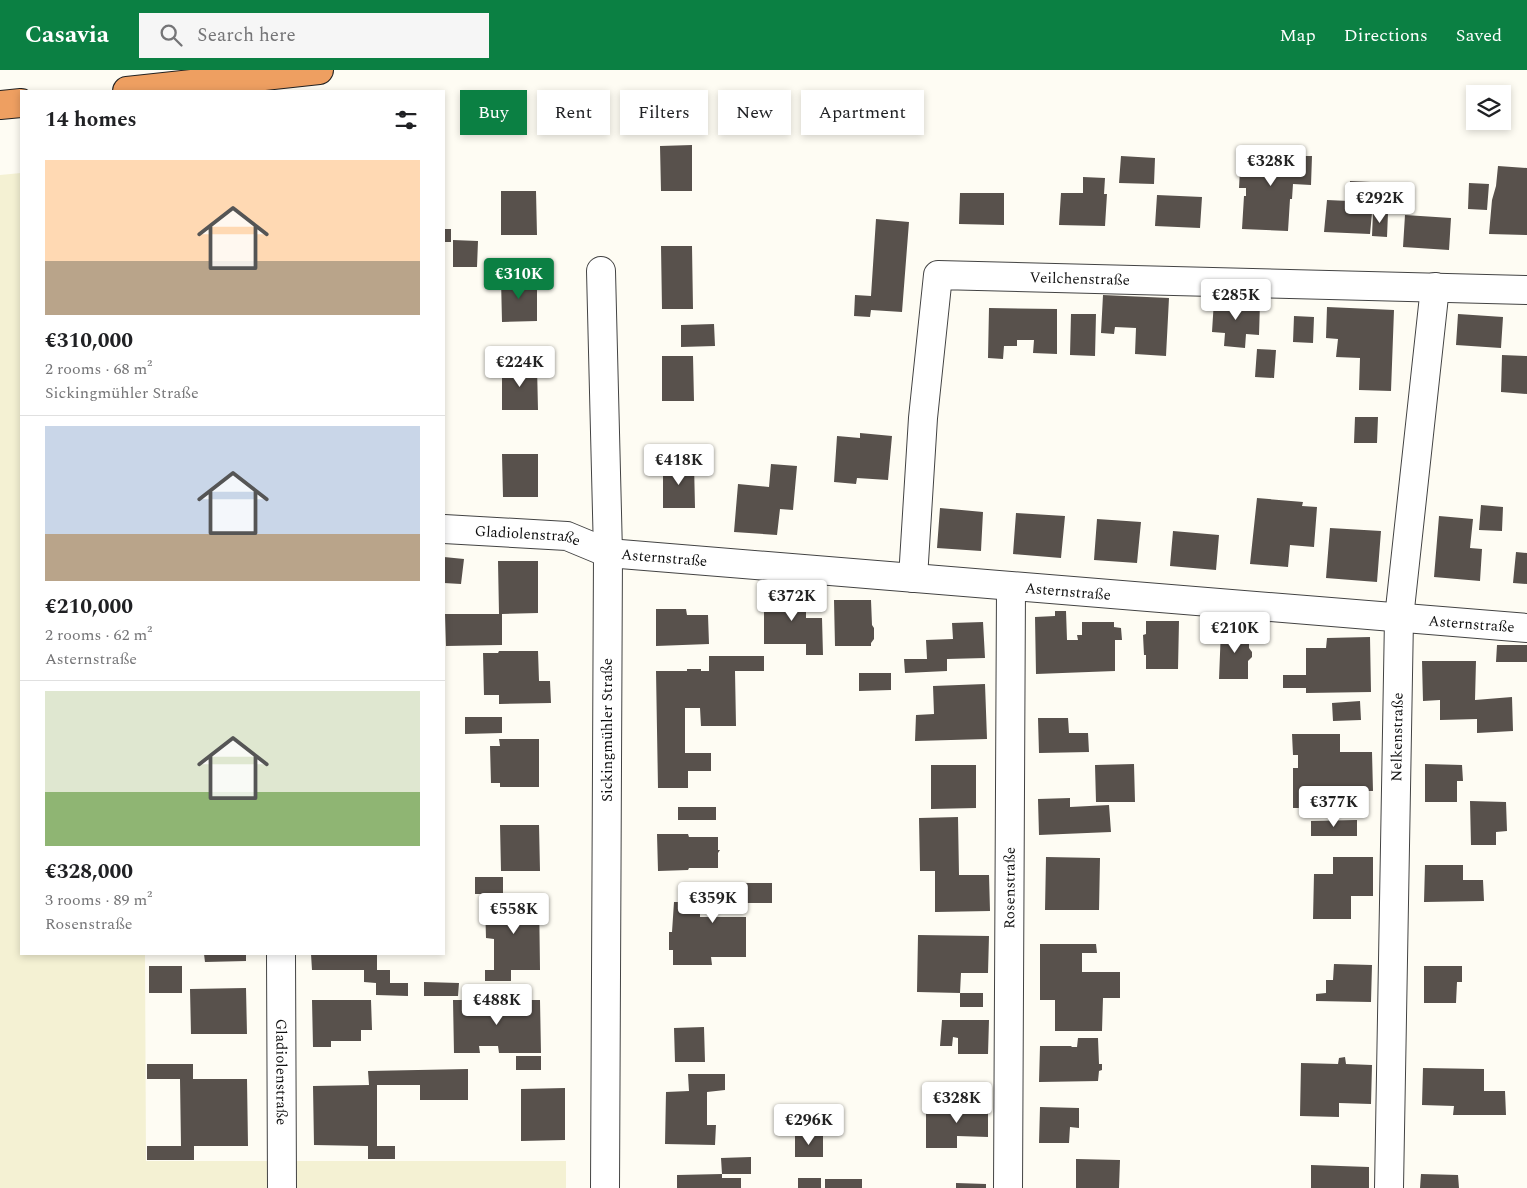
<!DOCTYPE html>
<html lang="en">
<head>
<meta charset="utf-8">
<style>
  body { margin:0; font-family:Spectral,serif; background:#f6f6f6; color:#202124; height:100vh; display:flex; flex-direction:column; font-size:19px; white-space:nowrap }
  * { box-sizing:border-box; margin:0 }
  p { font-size:16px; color:#757577 }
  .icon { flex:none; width:28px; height:28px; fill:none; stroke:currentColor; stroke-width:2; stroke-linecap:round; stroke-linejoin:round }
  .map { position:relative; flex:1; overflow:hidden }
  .drawer { position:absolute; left:20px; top:20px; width:425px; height:865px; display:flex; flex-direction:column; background:#fff; border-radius:0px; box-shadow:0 2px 8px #0003 }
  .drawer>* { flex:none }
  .banner { position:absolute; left:460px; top:20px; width:475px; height:45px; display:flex; gap:10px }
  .fabs { position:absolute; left:1466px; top:15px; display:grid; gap:10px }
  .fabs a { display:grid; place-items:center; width:45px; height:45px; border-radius:0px; background:#fff; box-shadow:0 2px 8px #0003; font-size:25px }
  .price { position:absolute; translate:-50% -42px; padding:0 11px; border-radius:5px; background:#fff; color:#222; font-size:16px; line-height:32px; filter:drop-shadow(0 1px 2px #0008) }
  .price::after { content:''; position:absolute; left:50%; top:30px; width:15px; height:11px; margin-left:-8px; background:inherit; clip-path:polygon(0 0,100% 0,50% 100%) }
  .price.active { background:#0b8043; color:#fff }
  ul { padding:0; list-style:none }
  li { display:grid; align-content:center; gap:10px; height:265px; padding:0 25px }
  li+li { border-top:1px solid #e0e0e0 }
  li span { display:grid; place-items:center; height:155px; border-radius:0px; color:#555 }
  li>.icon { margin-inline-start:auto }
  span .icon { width:90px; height:90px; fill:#fffc; stroke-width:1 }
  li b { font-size:21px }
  h2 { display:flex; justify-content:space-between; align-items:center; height:60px; padding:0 25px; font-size:21px }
  .chip { padding:0 18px; border-radius:0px; background:#fff; box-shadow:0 2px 8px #0003; font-size:18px; line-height:45px }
  .chip.active { background:#0b8043; color:#fff }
  header { display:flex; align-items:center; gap:30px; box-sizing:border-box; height:70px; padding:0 25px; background:#0b8043; color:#fff }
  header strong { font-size:24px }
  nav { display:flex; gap:28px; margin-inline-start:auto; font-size:18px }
  .search { width:350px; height:45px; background:#f6f6f6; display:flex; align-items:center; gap:12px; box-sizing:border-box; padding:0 18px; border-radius:0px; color:#757577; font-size:19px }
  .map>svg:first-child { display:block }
  .farmland { fill:#f4f1d3 }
  .building { fill:#58514c }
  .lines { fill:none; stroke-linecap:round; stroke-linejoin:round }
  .street-casing { stroke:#434343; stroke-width:30 }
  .highway-casing { stroke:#212121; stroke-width:30 }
  .street { stroke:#fff; stroke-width:28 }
  .highway { stroke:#ee9f61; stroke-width:28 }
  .labels { text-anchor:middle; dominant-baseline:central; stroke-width:5; stroke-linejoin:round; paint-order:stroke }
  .street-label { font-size:15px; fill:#101010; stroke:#fff }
</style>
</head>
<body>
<header>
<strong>Casavia</strong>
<div class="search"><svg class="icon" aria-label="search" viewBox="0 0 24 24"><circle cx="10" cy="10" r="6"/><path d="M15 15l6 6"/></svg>Search here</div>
<nav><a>Map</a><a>Directions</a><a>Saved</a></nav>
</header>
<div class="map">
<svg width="1527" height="1118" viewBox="0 0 1527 1118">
  <rect width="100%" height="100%" fill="#fefcf3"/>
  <path class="farmland" d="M 21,103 L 21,884 L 145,884 L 146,1091 L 566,1091 L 566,1118 L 0,1118 L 0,105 Z"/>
  <path class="building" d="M 692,75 L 692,121 L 661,121 L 660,76 Z
    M 1241,80 L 1294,83 L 1294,86 L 1312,86 L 1311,115 L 1293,114 L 1292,129 L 1290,129 L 1288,161 L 1242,159 L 1244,126 L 1246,126 L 1246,118 L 1239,118 Z
    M 1121,86 L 1155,88 L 1154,114 L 1119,113 Z
    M 1498,96 L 1527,98 L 1527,165 L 1489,164 L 1492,130 L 1496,116 Z
    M 1083,107 L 1105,108 L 1104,124 L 1107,124 L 1105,156 L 1059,155 L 1061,123 L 1083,123 Z
    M 1350,111 L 1371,112 L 1370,132 L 1373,132 L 1370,164 L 1324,162 L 1327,130 L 1349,131 Z
    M 1469,113 L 1489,114 L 1487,140 L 1468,139 Z
    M 501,121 L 536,121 L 537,165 L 501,165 Z
    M 960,123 L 1004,123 L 1004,155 L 959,154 Z
    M 1157,125 L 1202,127 L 1200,158 L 1155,156 Z
    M 1373,142 L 1388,143 L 1387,167 L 1372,166 Z
    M 1405,145 L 1451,148 L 1449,180 L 1403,177 Z
    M 876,149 L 909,152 L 902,242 L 871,240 L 870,247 L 854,246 L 855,225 L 871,226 Z
    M 444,159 L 451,159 L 451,172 L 444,172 Z
    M 453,170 L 478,171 L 477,197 L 453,197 Z
    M 661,176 L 692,176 L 693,239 L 662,239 Z
    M 537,208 L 537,251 L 502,252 L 501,209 Z
    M 1103,225 L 1169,228 L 1166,286 L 1135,284 L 1136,258 L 1115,257 L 1114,264 L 1101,263 Z
    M 1214,230 L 1260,233 L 1259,265 L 1246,264 L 1245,278 L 1224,276 L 1225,263 L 1212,262 Z
    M 1327,237 L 1394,240 L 1391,321 L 1359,320 L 1360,288 L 1336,287 L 1338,269 L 1326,268 Z
    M 989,238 L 1057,239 L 1057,284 L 1033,283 L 1034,270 L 1017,270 L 1017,276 L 1004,276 L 1003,289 L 988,288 Z
    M 1071,244 L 1096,244 L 1095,286 L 1070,285 Z
    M 1458,244 L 1503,247 L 1501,278 L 1456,275 Z
    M 1294,246 L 1314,247 L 1313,273 L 1293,272 Z
    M 714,254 L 715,276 L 681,277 L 681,255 Z
    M 1257,279 L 1276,280 L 1274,308 L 1255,307 Z
    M 1502,285 L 1527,286 L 1527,324 L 1501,322 Z
    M 662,286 L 693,286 L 694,331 L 662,331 Z
    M 502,296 L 537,296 L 538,340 L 502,340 Z
    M 1355,347 L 1378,347 L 1377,373 L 1354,373 Z
    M 860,363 L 892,366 L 888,410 L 857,408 L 856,414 L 834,412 L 837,366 L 860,368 Z
    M 502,384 L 538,384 L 538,427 L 503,427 Z
    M 663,393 L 694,393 L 695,438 L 663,438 Z
    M 771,394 L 797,396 L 793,440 L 780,439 L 777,465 L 734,462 L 738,414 L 769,417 Z
    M 1257,428 L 1303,432 L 1302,436 L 1317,437 L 1314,477 L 1290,475 L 1288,497 L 1250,494 Z
    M 1481,435 L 1503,437 L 1502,461 L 1479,460 Z
    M 940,438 L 983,442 L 981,481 L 937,478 Z
    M 1016,443 L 1065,446 L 1061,488 L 1013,484 Z
    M 1439,446 L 1473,449 L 1470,478 L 1482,479 L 1480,511 L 1434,507 Z
    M 1097,449 L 1141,452 L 1137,493 L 1094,490 Z
    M 1330,458 L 1381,461 L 1377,512 L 1326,508 Z
    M 1173,461 L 1219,465 L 1216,500 L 1170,496 Z
    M 1516,482 L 1527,483 L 1527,514 L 1513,513 Z
    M 444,487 L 464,489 L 461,514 L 444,513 Z
    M 498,491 L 538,491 L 538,543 L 502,544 L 502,575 L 446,576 L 445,544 L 499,544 Z
    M 785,520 L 793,520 L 797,524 L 806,525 L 806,548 L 822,548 L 823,585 L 806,585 L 806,574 L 764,574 L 764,524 L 781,524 Z
    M 834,530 L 871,530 L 872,555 L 874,558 L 874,569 L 871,573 L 871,576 L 835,576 Z
    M 656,539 L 686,539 L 687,545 L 708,545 L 709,574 L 656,576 Z
    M 1055,541 L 1066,541 L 1067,570 L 1078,570 L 1077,565 L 1082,565 L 1082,552 L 1114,552 L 1114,557 L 1121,558 L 1122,570 L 1115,570 L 1115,601 L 1036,604 L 1035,547 L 1055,546 Z
    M 1146,551 L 1179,551 L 1178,599 L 1146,599 L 1146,585 L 1144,585 L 1143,565 L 1146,564 Z
    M 983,552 L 985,588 L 947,589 L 947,601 L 905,603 L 904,589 L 927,589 L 926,570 L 953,569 L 952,553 Z
    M 1221,559 L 1249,559 L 1249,578 L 1252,582 L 1252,587 L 1248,591 L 1248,609 L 1219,609 Z
    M 1370,567 L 1371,622 L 1306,623 L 1306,618 L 1283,618 L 1283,605 L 1306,605 L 1306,578 L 1326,578 L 1327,568 Z
    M 1497,575 L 1527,575 L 1527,592 L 1496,592 Z
    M 499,581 L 538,581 L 539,611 L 550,611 L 551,633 L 499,634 L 499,625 L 484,625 L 483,583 L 498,583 Z
    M 709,586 L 764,586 L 764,601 L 735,601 L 736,656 L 701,656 L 700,638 L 685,638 L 685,683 L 711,683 L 711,701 L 688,701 L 688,718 L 658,718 L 656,601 L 687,601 L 687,599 L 701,599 L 701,601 L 709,601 Z
    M 1422,591 L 1476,591 L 1475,630 L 1512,627 L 1513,661 L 1477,663 L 1477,649 L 1440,650 L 1440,630 L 1423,631 Z
    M 859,603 L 891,603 L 891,620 L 859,621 Z
    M 985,614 L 987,669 L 915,671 L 916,645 L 934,644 L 933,616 Z
    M 1360,631 L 1361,650 L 1333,651 L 1332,633 Z
    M 465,647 L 502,647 L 502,663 L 465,664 Z
    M 1038,648 L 1068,648 L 1069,663 L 1088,663 L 1089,682 L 1039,683 Z
    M 1292,664 L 1340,664 L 1340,682 L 1372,682 L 1373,721 L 1322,721 L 1322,738 L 1293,738 L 1293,698 L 1298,698 L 1298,685 L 1293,685 Z
    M 499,669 L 539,669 L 539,717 L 500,717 L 500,713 L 491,713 L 490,676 L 500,676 Z
    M 1134,694 L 1135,732 L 1096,732 L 1095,695 Z
    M 1425,694 L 1462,695 L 1463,711 L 1457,711 L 1457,732 L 1425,732 Z
    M 931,695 L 976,695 L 976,738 L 931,739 Z
    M 1070,728 L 1070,737 L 1109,735 L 1111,762 L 1039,765 L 1038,729 Z
    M 1470,731 L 1506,732 L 1507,761 L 1496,762 L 1496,775 L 1471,775 Z
    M 678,737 L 716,737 L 716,750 L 678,750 Z
    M 958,747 L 959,805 L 989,805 L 990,841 L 935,842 L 935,801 L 920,801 L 919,748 Z
    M 1357,750 L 1357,766 L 1311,766 L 1311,751 Z
    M 500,755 L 539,755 L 540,801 L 501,801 Z
    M 657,764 L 688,764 L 689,767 L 718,767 L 718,780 L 720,780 L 718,783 L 718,798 L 689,798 L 688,800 L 658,801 Z
    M 1046,787 L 1100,788 L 1099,840 L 1045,840 Z
    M 1333,787 L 1373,787 L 1373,826 L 1351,826 L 1351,849 L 1313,849 L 1314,804 L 1333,804 Z
    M 1425,795 L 1463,795 L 1463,810 L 1483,810 L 1484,831 L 1424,832 Z
    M 475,807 L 503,807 L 503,824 L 475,824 Z
    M 723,813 L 772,813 L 772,833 L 700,833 L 700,847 L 746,847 L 746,887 L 711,887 L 712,895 L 673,895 L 673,880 L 669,880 L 669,862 L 672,862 L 674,832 L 687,832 L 687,817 L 723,817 Z
    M 511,823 L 539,823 L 540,900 L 511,900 L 511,911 L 485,911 L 485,900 L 494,900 L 494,869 L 486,868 L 485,833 L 511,833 Z
    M 918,865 L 989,866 L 988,903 L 961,903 L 960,923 L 983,923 L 983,937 L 960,937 L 960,923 L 917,922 Z
    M 1040,874 L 1096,874 L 1097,883 L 1082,883 L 1082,902 L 1120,902 L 1120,928 L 1103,928 L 1102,961 L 1055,961 L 1055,930 L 1040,930 Z
    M 204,884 L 246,884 L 246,891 L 205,892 Z
    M 311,884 L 377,884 L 377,900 L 390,900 L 390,913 L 408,913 L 408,926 L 376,925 L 376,913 L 364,912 L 364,900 L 312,900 Z
    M 1334,894 L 1372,895 L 1371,932 L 1316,931 L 1316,924 L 1326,923 L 1326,910 L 1333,910 Z
    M 149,896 L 182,896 L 182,923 L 149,923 Z
    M 1424,896 L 1462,896 L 1462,912 L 1457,912 L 1456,933 L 1424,933 Z
    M 424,912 L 459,913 L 458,926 L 424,926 Z
    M 246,918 L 247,964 L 191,964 L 190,919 Z
    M 312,930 L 371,930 L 372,960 L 361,960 L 361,971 L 331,971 L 331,977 L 313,977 Z
    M 453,930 L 540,930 L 541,983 L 499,983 L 498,976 L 479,976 L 480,983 L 454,983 Z
    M 942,950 L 989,950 L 988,984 L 958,984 L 958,968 L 953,967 L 952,976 L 940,976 Z
    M 704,957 L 705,992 L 675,992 L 674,958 Z
    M 1078,968 L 1098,968 L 1099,994 L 1102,994 L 1102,1000 L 1099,1001 L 1098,1011 L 1039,1012 L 1040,976 L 1071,976 L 1072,977 L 1077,977 Z
    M 516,986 L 541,986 L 541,1000 L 516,1000 Z
    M 1345,987 L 1346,994 L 1372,995 L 1371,1034 L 1339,1033 L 1339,1047 L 1300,1046 L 1301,993 L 1338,994 L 1339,988 Z
    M 147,994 L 193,994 L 193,1009 L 247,1009 L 248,1076 L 194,1076 L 194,1090 L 147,1090 L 147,1076 L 181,1076 L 180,1009 L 147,1009 Z
    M 1423,998 L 1484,999 L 1484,1021 L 1505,1021 L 1506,1045 L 1453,1045 L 1454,1036 L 1422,1035 Z
    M 468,999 L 468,1030 L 420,1030 L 420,1015 L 377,1015 L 377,1076 L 395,1076 L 395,1089 L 368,1089 L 368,1076 L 314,1075 L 313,1016 L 369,1015 L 368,1001 Z
    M 688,1004 L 725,1004 L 725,1020 L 707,1022 L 707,1055 L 716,1055 L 715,1075 L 665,1074 L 666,1022 L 689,1021 Z
    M 565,1018 L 565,1070 L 521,1071 L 521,1019 Z
    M 957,1030 L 988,1030 L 988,1067 L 957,1066 L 957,1078 L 926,1078 L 926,1041 L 956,1041 Z
    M 1040,1037 L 1079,1038 L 1079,1058 L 1070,1057 L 1069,1073 L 1039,1073 Z
    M 795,1065 L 823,1065 L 823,1087 L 795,1087 Z
    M 751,1087 L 751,1104 L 722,1104 L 722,1108 L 741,1108 L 741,1118 L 677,1118 L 677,1105 L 722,1104 L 721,1088 Z
    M 1076,1089 L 1120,1090 L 1119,1118 L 1076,1118 Z
    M 1311,1095 L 1369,1097 L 1369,1118 L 1311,1118 Z
    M 1421,1104 L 1458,1105 L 1459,1118 L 1420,1118 Z
    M 798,1108 L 821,1108 L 821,1118 L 798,1118 Z
    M 825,1109 L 862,1109 L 862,1118 L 825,1118 Z
    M 956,1113 L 986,1114 L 986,1118 L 956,1118 Z"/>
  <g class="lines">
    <defs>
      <g id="street">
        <path d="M 601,201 L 608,483 L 605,1118"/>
        <path id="s1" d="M 444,459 L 567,466 L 608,483 C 914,508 1220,535 1527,558"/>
        <path id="s2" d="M 913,508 L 923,348 L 938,205 L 1527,220"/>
        <path id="s3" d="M 281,884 L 282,1118"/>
        <path id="s4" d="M 1008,1118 L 1011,518"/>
        <path id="s5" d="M 1389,1118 L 1399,548 L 1435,217"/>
      </g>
      <path id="highway" d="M 127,21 L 319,0
        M 0,35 L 21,33"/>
    </defs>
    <use href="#street" class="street-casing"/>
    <use href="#highway" class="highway-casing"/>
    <use href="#street" class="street"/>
    <use href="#highway" class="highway"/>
  </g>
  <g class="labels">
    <g class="street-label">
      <text stroke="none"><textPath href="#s2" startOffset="446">Veilchenstraße</textPath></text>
      <text stroke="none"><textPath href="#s1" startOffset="84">Gladiolenstraße</textPath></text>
      <text stroke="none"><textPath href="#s1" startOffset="224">Asternstraße</textPath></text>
      <text stroke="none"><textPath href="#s1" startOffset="629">Asternstraße</textPath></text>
      <text stroke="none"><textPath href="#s1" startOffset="1034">Asternstraße</textPath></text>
      <text transform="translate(607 660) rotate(-90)">Sickingmühler Straße</text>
      <text stroke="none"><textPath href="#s5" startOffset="451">Nelkenstraße</textPath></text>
      <text stroke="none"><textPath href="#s4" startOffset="300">Rosenstraße</textPath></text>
      <text stroke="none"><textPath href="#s3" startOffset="118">Gladiolenstraße</textPath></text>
    </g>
  </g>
</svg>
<div class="fabs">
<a><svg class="icon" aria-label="layers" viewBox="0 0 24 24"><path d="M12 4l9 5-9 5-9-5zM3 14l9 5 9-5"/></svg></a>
</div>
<b class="price" style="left:1271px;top:117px">€328K</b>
<b class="price" style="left:1380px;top:154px">€292K</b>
<b class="price active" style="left:519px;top:230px">€310K</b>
<b class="price" style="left:1236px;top:251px">€285K</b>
<b class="price" style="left:520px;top:318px">€224K</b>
<b class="price" style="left:679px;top:416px">€418K</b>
<b class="price" style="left:792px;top:552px">€372K</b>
<b class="price" style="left:1235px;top:584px">€210K</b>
<b class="price" style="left:1334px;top:758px">€377K</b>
<b class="price" style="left:713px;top:854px">€359K</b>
<b class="price" style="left:514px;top:865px">€558K</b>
<b class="price" style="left:497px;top:956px">€488K</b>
<b class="price" style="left:957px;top:1054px">€328K</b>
<b class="price" style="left:809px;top:1076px">€296K</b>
<div class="banner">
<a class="chip active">Buy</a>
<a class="chip">Rent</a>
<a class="chip">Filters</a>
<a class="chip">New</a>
<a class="chip">Apartment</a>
</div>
<section class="drawer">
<h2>14 homes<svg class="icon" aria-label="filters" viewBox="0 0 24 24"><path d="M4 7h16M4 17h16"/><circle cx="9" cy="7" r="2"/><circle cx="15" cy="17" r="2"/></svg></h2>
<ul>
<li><span style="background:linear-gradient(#ffd9b3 65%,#b9a48a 0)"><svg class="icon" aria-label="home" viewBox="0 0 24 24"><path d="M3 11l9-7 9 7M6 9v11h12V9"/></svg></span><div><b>€310,000</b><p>2 rooms · 68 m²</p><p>Sickingmühler Straße</p></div></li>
<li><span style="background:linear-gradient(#c9d6e8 70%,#b9a48a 0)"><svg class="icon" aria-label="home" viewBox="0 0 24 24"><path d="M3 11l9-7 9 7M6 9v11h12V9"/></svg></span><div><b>€210,000</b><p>2 rooms · 62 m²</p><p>Asternstraße</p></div></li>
<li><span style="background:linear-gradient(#dfe7d0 65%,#8fb573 0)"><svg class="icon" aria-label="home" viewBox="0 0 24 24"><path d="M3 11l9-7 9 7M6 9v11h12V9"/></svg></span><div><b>€328,000</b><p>3 rooms · 89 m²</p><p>Rosenstraße</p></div></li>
</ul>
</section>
</div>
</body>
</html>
